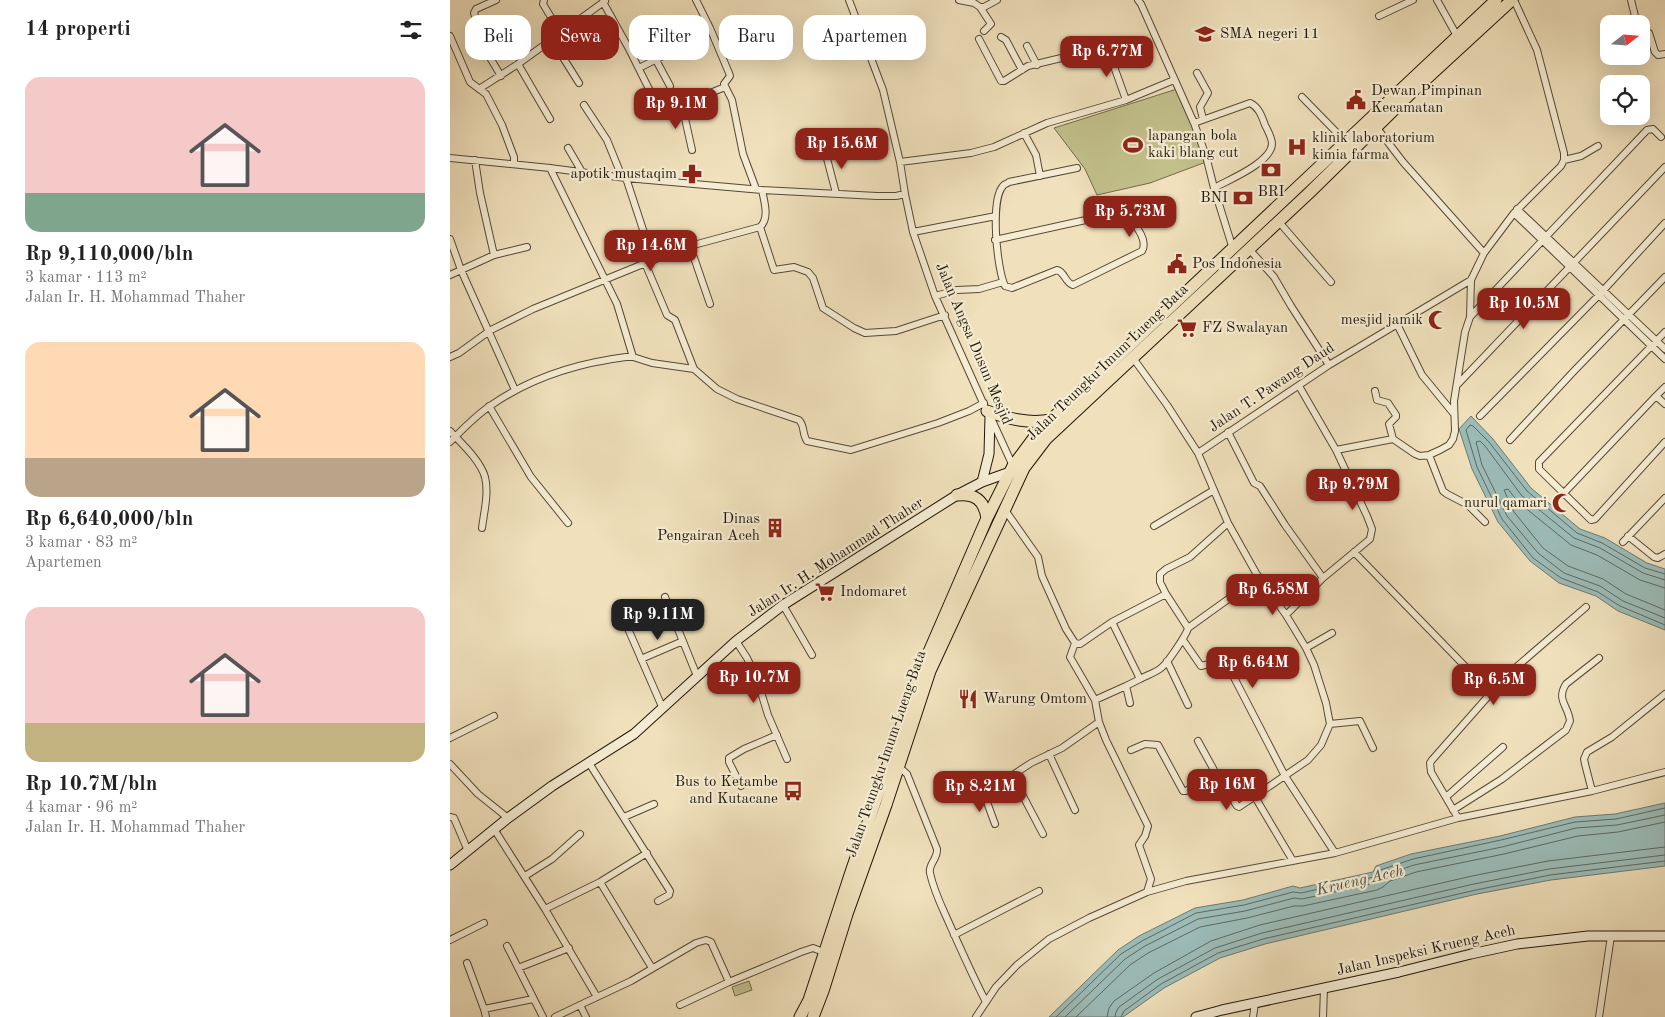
<!DOCTYPE html>
<html lang="id">
<head>
<meta charset="utf-8">
<style>
  body { margin:0; font-family:"Old Standard TT",serif; background:#f2f2f2; color:#222; height:100vh; display:flex; flex-direction:column; font-size:19px; white-space:nowrap }
  * { box-sizing:border-box; margin:0 }
  p { font-size:16px; color:#767676 }
  .icon { flex:none; width:28px; height:28px; fill:none; stroke:currentColor; stroke-width:2; stroke-linecap:round; stroke-linejoin:round }
  .map { position:relative; flex:1; overflow:hidden }
  .sheet { display:flex; flex-direction:column; background:#fff; width:450px }
  .sheet>* { flex:none }
  .guide { position:absolute; left:15px; top:15px; width:475px; height:45px; display:flex; gap:10px }
  .needle { width:32px; rotate:73deg }
  .controls { position:absolute; left:1150px; top:15px; display:grid; gap:10px }
  .controls a { display:grid; place-items:center; width:50px; height:50px; border-radius:10px; background:#fff; box-shadow:0 5px 20px #0002; font-size:25px }
  .price { position:absolute; translate:-50% -42px; padding:0 11px; border-radius:10px; background:#8f2418; color:#fff; font-size:16px; line-height:32px; filter:drop-shadow(0 1px 2px #0008) }
  .price::after { content:''; position:absolute; left:50%; top:30px; width:15px; height:11px; margin-left:-8px; background:inherit; clip-path:polygon(0 0,100% 0,50% 100%) }
  .price.active { background:#222; color:#fff }
  ul { padding:0; list-style:none }
  li { display:grid; align-content:center; gap:10px; height:265px; padding:0 25px }
  li span { display:grid; place-items:center; height:155px; border-radius:15px; color:#555 }
  li>.icon { margin-inline-start:auto }
  span .icon { width:90px; height:90px; fill:#fffc; stroke-width:1 }
  li b { font-size:21px }
  h2 { display:flex; justify-content:space-between; align-items:center; height:60px; padding:0 25px; font-size:21px }
  .pill { padding:0 18px; border-radius:15px; background:#fff; box-shadow:0 5px 20px #0002; font-size:18px; line-height:45px }
  .pill.active { background:#8f2418; color:#fff }
  main { display:flex; flex:1; min-height:0 }
  .map>svg:first-child { display:block }
  .green { fill:#c2c08b; stroke:#726b4a }
  .water { fill:#9cbcb8; stroke:#6b7a72 }
  .lines { fill:none; stroke-linecap:round; stroke-linejoin:round }
  .shore { stroke:#5e6960; stroke-width:1 }
  .street-casing { stroke:#554935; stroke-width:8 }
  .secondary-casing { stroke:#211608; stroke-width:11 }
  .highway-casing { stroke:#211608; stroke-width:13 }
  .street { stroke:#f5ecd3; stroke-width:6 }
  .secondary { stroke:#f5ecd3; stroke-width:9 }
  .highway { stroke:#f0e1bc; stroke-width:11 }
  .labels { text-anchor:middle; dominant-baseline:central; stroke-width:4.5; stroke-linejoin:round; paint-order:stroke }
  .poi-label { font-size:15px; fill:#211608; stroke:#f5ecd3; text-anchor:start }
  .street-label { font-size:15px; fill:#211608; stroke:#f5ecd3 }
  .water-label { font-size:16px; font-style:italic; fill:#4c5046; stroke:#f5ecd3 }
</style>
</head>
<body>
<main>
<section class="sheet">
<h2>14 properti<svg class="icon" aria-label="filters" viewBox="0 0 24 24"><path d="M4 7h16M4 17h16"/><circle cx="9" cy="7" r="2"/><circle cx="15" cy="17" r="2"/></svg></h2>
<ul>
<li><span style="background:linear-gradient(#f6c9c9 75%,#7fa58c 0)"><svg class="icon" aria-label="home" viewBox="0 0 24 24"><path d="M3 11l9-7 9 7M6 9v11h12V9"/></svg></span><div><b>Rp 9,110,000/bln</b><p>3 kamar · 113 m²</p><p>Jalan Ir. H. Mohammad Thaher</p></div></li>
<li><span style="background:linear-gradient(#ffd9b3 75%,#b9a48a 0)"><svg class="icon" aria-label="home" viewBox="0 0 24 24"><path d="M3 11l9-7 9 7M6 9v11h12V9"/></svg></span><div><b>Rp 6,640,000/bln</b><p>3 kamar · 83 m²</p><p>Apartemen</p></div></li>
<li><span style="background:linear-gradient(#f6c9c9 75%,#c2b280 0)"><svg class="icon" aria-label="home" viewBox="0 0 24 24"><path d="M3 11l9-7 9 7M6 9v11h12V9"/></svg></span><div><b>Rp 10.7M/bln</b><p>4 kamar · 96 m²</p><p>Jalan Ir. H. Mohammad Thaher</p></div></li>
</ul>
</section>
<div class="map">
<svg width="1215" height="1017" viewBox="0 0 1215 1017">
  <rect width="100%" height="100%" fill="#f0e1bc"/>
  <filter id="stains"><feTurbulence type="fractalNoise" baseFrequency=".004" numOctaves="4"/><feColorMatrix values="0 0 0 0 .2 0 0 0 0 .09 0 0 0 0 .02 0 0 0 .5 -.17"/></filter>
  <radialGradient id="worn" r=".72"><stop offset=".6" stop-color="#630" stop-opacity="0"/><stop offset="1" stop-color="#630" stop-opacity=".3"/></radialGradient>
  <path class="green" d="M 727,89 L 756,162 L 700,183 L 647,195 L 635,169 L 604,128 Z
    M 299,981 L 302,990 L 285,996 L 282,987 Z"/>
  <path class="water" d="M 1021,416 L 1043,439 L 1081,488 L 1130,529 L 1155,538 L 1197,563 L 1215,569 L 1215,630 L 1168,611 L 1146,596 L 1109,583 L 1080,561 L 1048,522 L 1022,469 L 1009,429 Z
    M 1215,803 L 1215,866 L 1101,880 L 1027,894 L 815,944 L 770,958 L 714,988 L 673,1017 L 599,1017 L 668,950 L 689,936 L 745,908 L 793,900 L 843,886 L 850,888 L 923,872 L 926,866 L 961,854 L 1050,836 L 1125,817 L 1165,814 Z"/>
  <g class="lines">
    <path class="shore" d="M 1215,574 L 1195,568 L 1152,543 L 1127,533 L 1077,491 L 1039,442 L 1023,426 L 1020,425 L 1016,430 L 1027,467 L 1052,519 L 1083,558 L 1111,578 L 1148,592 L 1170,606 L 1215,625
      M 1215,580 L 1193,573 L 1150,548 L 1124,538 L 1072,496 L 1035,446 L 1030,441 L 1026,442 L 1032,465 L 1057,516 L 1088,553 L 1114,573 L 1150,586 L 1173,601 L 1215,618
      M 1215,588 L 1190,580 L 1147,555 L 1121,545 L 1068,502 L 1058,489 L 1054,490 L 1064,512 L 1093,548 L 1118,566 L 1153,579 L 1176,594 L 1215,610
      M 606,1017 L 671,954 L 692,941 L 746,913 L 794,905 L 843,892 L 851,893 L 924,877 L 930,870 L 963,859 L 1051,840 L 1125,822 L 1166,819 L 1215,808
      M 615,1017 L 675,959 L 695,946 L 748,919 L 795,911 L 844,898 L 852,899 L 925,883 L 930,880 L 935,875 L 964,865 L 1052,847 L 1126,828 L 1167,825 L 1215,815
      M 626,1017 L 680,965 L 698,953 L 750,927 L 797,918 L 844,906 L 853,906 L 927,890 L 933,887 L 940,881 L 966,872 L 1054,854 L 1128,836 L 1168,832 L 1215,822
      M 657,1017 L 659,1008 L 664,1001 L 704,973 L 761,941 L 810,925 L 1022,876 L 1098,861 L 1215,847
      M 665,1017 L 666,1012 L 669,1007 L 708,979 L 765,948 L 812,933 L 1024,884 L 1099,869 L 1215,855
      M 671,1017 L 674,1011 L 711,984 L 768,953 L 813,939 L 1026,890 L 1100,875 L 1215,861"/>
    <defs>
      <path id="street" d="M 46,0 L 26,9 L 24,13 L 36,51 L 51,76
        M 94,0 L 93,4 L 110,32
        M 246,0 L 260,28 L 279,73 L 280,76 L 274,84 L 282,100 L 293,154 L 306,189
        M 399,0 L 433,90 L 450,162 L 455,194 L 463,232 L 485,296 L 534,405
        M 509,0 L 524,3 L 530,7 L 534,7 L 547,0
        M 688,0 L 691,4 L 744,123 L 756,156 L 764,188 L 783,249
        M 987,0 L 1007,36
        M 1181,0 L 1187,24
        M 153,2 L 178,47 L 211,113 L 275,87
        M 530,7 L 541,24 L 534,31
        M 929,16 L 963,0
        M 1191,33 L 1199,33 L 1205,52 L 1208,55 L 1215,54
        M 0,36 L 20,82 L 36,94 L 52,125 L 64,157 L 64,164
        M 551,37 L 556,40 L 572,70
        M 529,39 L 551,81 L 554,81 L 578,66 L 657,47 L 676,100
        M 102,40 L 129,83
        M 416,44 L 445,34
        M 577,46 L 587,65
        M 206,60 L 220,86
        M 68,64 L 100,119
        M 189,68 L 233,46 L 260,28
        M 747,73 L 758,93 L 750,107 L 753,119
        M 29,89 L 68,64 L 155,1
        M 852,97 L 896,142
        M 134,105 L 157,140 L 172,177
        M 232,105 L 242,150
        M 744,123 L 800,103 C 809,107 812,117 815,125 C 818,131 822,138 822,144 C 821,163 778,180 764,188
        M 927,128 L 953,162 L 1034,253
        M 574,133 L 586,155 L 590,176
        M 118,148 L 132,172
        M 375,151 L 386,193
        M 0,158 L 100,168 L 176,178 L 312,190 L 427,196 L 446,196 L 455,194
        M 25,160 L 30,193 L 44,255
        M 1114,160 L 1131,156 L 1148,146
        M 450,162 L 521,153 L 544,147 L 597,123 L 676,100 L 724,80
        M 100,168 L 167,304 L 183,357
        M 176,178 L 203,260
        M 1067,209 L 1215,349
        M 1064,213 L 1215,359
        M 829,222 L 881,282
        M 310,227 L 324,270 L 344,267 L 358,272 L 363,278 L 373,308 L 404,328 L 415,333 L 446,331 L 495,315
        M 463,232 L 546,216
        M 0,239 L 11,270 L 65,390
        M 545,240 L 672,212 L 676,213 C 683,223 699,239 692,251 L 623,285 C 615,283 615,272 607,270 L 562,288 L 555,286 C 547,270 540,200 553,186 C 554,184 557,184 559,182 L 627,168
        M 240,246 L 260,304
        M 799,249 L 824,277 L 841,306 L 879,365
        M 195,263 L 217,315 L 225,320 L 244,369
        M 0,275 L 44,255 L 77,247
        M 485,296 L 507,290 L 529,289 L 553,282
        M 1020,317 L 1197,130 L 1203,129 L 1211,137
        M 947,324 L 972,375 L 1004,414
        M 39,331 L 83,309 L 203,260 L 240,246 L 310,227 C 320,218 314,201 312,190
        M 1215,332 L 1089,462 L 1089,469 L 1141,520 L 1145,519 L 1215,442
        M 0,357 L 9,353 L 38,332
        M 683,358 L 717,405 L 748,453 L 778,523 L 806,573 L 836,615 L 856,648 L 864,665 L 876,703 L 880,724 L 871,745 L 858,760 L 789,807 L 787,806 L 765,772 L 748,741
        M 1008,384 L 1215,167
        M 1215,387 L 1206,396 L 1215,404
        M 925,391 L 927,400 L 938,403 L 946,415 L 946,417 L 939,424 L 943,439
        M 39,406 L 81,477 L 118,523
        M 1030,416 L 1149,295 L 1215,223
        M 541,418 L 563,466
        M 0,431 C 12,444 30,460 35,477 C 39,493 34,512 32,528
        M 778,432 L 804,483 L 810,486 L 835,525 L 873,578
        M 1060,440 L 1124,371 L 1215,277
        M 0,442 C 12,430 25,416 40,406 C 80,378 128,363 176,357 L 183,357 L 202,363 L 244,369 L 267,389 L 287,399 L 349,420 C 355,426 352,434 357,441 L 401,450 L 488,423 L 519,411 L 534,403
        M 886,450 L 943,439 L 965,454 L 970,456 L 979,455 L 990,450 L 999,445 L 1003,439 L 1005,431 L 1004,401 L 1015,332 L 1020,317 L 1021,280
        M 748,453 L 879,365 L 1021,280 L 1034,253 L 1064,213 L 1111,166 L 1114,160 L 1114,153 L 1087,50 L 1064,0
        M 979,455 L 993,491 L 997,494 L 1018,505 L 1035,522
        M 1113,494 L 1206,396
        M 555,510 L 588,557 L 592,576 L 616,629 L 625,643
        M 704,526 L 764,490
        M 1178,536 L 1204,557 L 1208,558 L 1215,554
        M 1173,542 L 1215,498
        M 904,552 L 1041,693
        M 716,594 L 710,582 L 710,574 L 716,569 L 740,557 L 778,523
        M 215,597 L 247,676
        M 333,605 L 362,655
        M 836,615 L 873,578 L 920,539 L 922,529 L 917,516 L 886,450 L 849,386
        M 176,624 L 213,709
        M 738,628 L 809,577
        M 733,640 L 751,666 L 768,662 L 777,664 L 835,776 L 885,853
        M 286,641 L 297,658 L 307,679 L 318,715 L 337,759
        M 625,643 L 630,644 L 662,622 L 716,594 L 738,628 C 737,634 717,664 711,668 C 705,673 697,675 690,679 L 662,622
        M 625,643 L 620,657 L 645,700
        M 856,648 L 882,633
        M 191,659 L 233,641
        M 717,661 L 738,705
        M 676,686 L 645,700 L 649,722 L 656,740 L 698,826 L 695,836 L 689,845 L 701,879 L 697,892
        M 680,703 L 676,686 L 690,679
        M 880,724 L 910,721 L 923,748
        M 0,738 L 44,716
        M 681,750 L 695,744 L 708,745 L 733,791 L 736,791 L 765,772
        M 599,754 L 625,810
        M 139,763 L 220,891 L 219,895 L 208,901
        M 0,764 L 28,794 L 58,818
        M 448,766 L 457,774 L 487,849 C 488,859 478,864 480,873 C 483,887 489,901 495,914 C 508,943 521,973 536,1002
        M 562,775 L 593,834
        M 291,786 L 279,762 L 279,758 L 294,749 L 327,735
        M 1142,791 L 1135,764 L 1134,759 L 1137,752 L 1162,737 L 1215,694
        M 805,797 L 843,861
        M 996,797 L 1053,747
        M 1003,810 L 1052,779 L 1116,730 L 1120,721 C 1118,705 1106,700 1116,684 L 1149,658
        M 0,817 L 4,818 L 18,851
        M 174,817 L 204,804
        M 1008,818 L 981,772 L 980,763 L 982,760 L 1041,693 L 1064,669 L 1136,607
        M 545,824 L 534,794 L 581,763 L 612,748 L 649,722
        M 44,829 L 95,909 L 147,997
        M 75,876 L 102,859 L 130,834
        M 150,882 L 202,968
        M 95,909 L 150,882 L 197,853
        M 504,935 L 589,891
        M 0,940 L 34,923
        M 57,946 L 93,1017
        M 17,963 L 34,1009 L 83,999
        M 68,968 L 119,948
        M 230,1005 L 279,982 L 351,952 L 363,948 L 376,953
        M 34,1009 L 36,1017
        M 105,1017 L 130,1005
        M 136,1017 L 130,1005 L 181,981 L 246,943 L 256,940 L 261,942 L 279,982
        M 526,1017 L 546,987 L 567,965 L 599,939 L 639,918 L 697,892 L 736,881 L 885,853 L 1008,818 L 1142,791 L 1215,772
        M 803,1017 L 805,1003
        M 873,1017 L 874,988
        M 1149,1017 L 1161,936"/>
      <path id="secondary" d="M 532,482 L 539,454 L 540,416
        M 0,865 L 58,818 L 102,786 L 184,734 L 286,641 L 333,605 L 507,495 L 532,482 L 560,472
        M 746,1017 L 772,1010 L 949,972 L 1021,954 L 1067,944 L 1138,936 L 1215,936"/>
      <path id="highway" d="M 537,411 C 559,419 579,424 601,420
        M 507,495 C 525,493 534,500 537,518
        M 350,1017 L 359,1000 L 401,872 L 469,675 L 537,518 L 563,466 L 589,431 L 1046,0
        M 363,1017 L 373,991 L 397,914 L 436,805 L 480,671 L 574,468 L 596,439 L 859,193 L 961,93 L 1062,0"/>
    </defs>
    <use href="#street" class="street-casing"/>
    <use href="#secondary" class="secondary-casing"/>
    <use href="#highway" class="highway-casing"/>
    <use href="#street" class="street"/>
    <use href="#secondary" class="secondary"/>
    <use href="#highway" class="highway"/>
  </g>
  <defs>
    <symbol id="school-bare" viewBox="-9 -9 18 18"><path d="M0-5L7-2L0 1L-7-2ZM-4 1L0 2.5L4 1V4Q0 6-4 4Z" fill="#8f2418" stroke="#f5ecd3" stroke-width="2.5" paint-order="stroke"/></symbol>
    <symbol id="civic-bare" viewBox="-9 -9 18 18"><path d="M-.6-6.5H3V-4.5H.6V-3L4-1V1h2V6H-6V1h2V-1L-.6-3ZM-1.2 2.5V6h2.4V2.5Z" fill="#8f2418" stroke="#f5ecd3" stroke-width="2.5" paint-order="stroke"/></symbol>
    <symbol id="stadium-bare" viewBox="-9 -9 18 18"><path d="M0-5a6.5 5 0 1 0 0 10a6.5 5 0 1 0 0-10ZM-3.5-1.8h7v3.6h-7Z" fill="#8f2418" stroke="#f5ecd3" stroke-width="2.5" paint-order="stroke"/></symbol>
    <symbol id="hospital-bare" viewBox="-9 -9 18 18"><path d="M-5-5h3v3.5h4V-5h3V5h-3V1.5h-4V5h-3Z" fill="#8f2418" stroke="#f5ecd3" stroke-width="2.5" paint-order="stroke"/></symbol>
    <symbol id="bank-bare" viewBox="-9 -9 18 18"><path d="M-6-4H6V4H-6ZM0-2.3a2.3 2.3 0 1 0 0 4.6a2.3 2.3 0 1 0 0-4.6Z" fill="#8f2418" stroke="#f5ecd3" stroke-width="2.5" paint-order="stroke"/></symbol>
    <symbol id="pharmacy-bare" viewBox="-9 -9 18 18"><path d="M-2-6h4v4h4v4h-4v4h-4v-4h-4v-4h4Z" fill="#8f2418" stroke="#f5ecd3" stroke-width="2.5" paint-order="stroke"/></symbol>
    <symbol id="mosque-bare" viewBox="-9 -9 18 18"><path d="M3.5-4.9A6 6 0 1 0 3.5 4.9A5 5 0 1 1 3.5-4.9Z" fill="#8f2418" stroke="#f5ecd3" stroke-width="2.5" paint-order="stroke"/></symbol>
    <symbol id="supermarket-bare" viewBox="-9 -9 18 18"><path d="M-6-5.5h2.5l.6 2H6L4.5 2H-2.5L-4.4-4H-6ZM-1.5 3.2a1.3 1.3 0 1 0 .1 0ZM3 3.2a1.3 1.3 0 1 0 .1 0Z" fill="#8f2418" stroke="#f5ecd3" stroke-width="2.5" paint-order="stroke"/></symbol>
    <symbol id="building-bare" viewBox="-9 -9 18 18"><path d="M-4-6H4V6H1V3H-1V6H-4ZM-2.5-4.3h1.7v1.8h-1.7ZM.8-4.3h1.7v1.8H.8ZM-2.5-1h1.7V.8h-1.7ZM.8-1h1.7V.8H.8Z" fill="#8f2418" stroke="#f5ecd3" stroke-width="2.5" paint-order="stroke"/></symbol>
    <symbol id="restaurant-bare" viewBox="-9 -9 18 18"><path d="M-5-6h1v4h1v-4h1v4h1v-4h1v5L-1.5 .5V6h-2V.5L-5-1ZM5-6V6H3V1.5H1.5Q1.5-4 5-6Z" fill="#8f2418" stroke="#f5ecd3" stroke-width="2.5" paint-order="stroke"/></symbol>
    <symbol id="bus-bare" viewBox="-9 -9 18 18"><path d="M-5-6H5V4H4V6H2V4H-2V6H-4V4H-5ZM-3.5-4V0h7V-4ZM-3.5 1.2v1.5H-2V1.2ZM2 1.2v1.5H3.5V1.2Z" fill="#8f2418" stroke="#f5ecd3" stroke-width="2.5" paint-order="stroke"/></symbol>
  </defs>
  <g fill-rule="evenodd">
    <use href="#school-bare" x="741" y="20" width="28" height="28"/>
    <use href="#civic-bare" x="892" y="86" width="28" height="28"/>
    <use href="#stadium-bare" x="669" y="131" width="28" height="28"/>
    <use href="#hospital-bare" x="833" y="133" width="28" height="28"/>
    <use href="#bank-bare" x="807" y="156" width="28" height="28"/>
    <use href="#pharmacy-bare" x="228" y="160" width="28" height="28"/>
    <use href="#bank-bare" x="779" y="184" width="28" height="28"/>
    <use href="#civic-bare" x="713" y="250" width="28" height="28"/>
    <use href="#mosque-bare" x="974" y="306" width="28" height="28"/>
    <use href="#supermarket-bare" x="723" y="314" width="28" height="28"/>
    <use href="#mosque-bare" x="1098" y="489" width="28" height="28"/>
    <use href="#building-bare" x="311" y="514" width="28" height="28"/>
    <use href="#supermarket-bare" x="361" y="578" width="28" height="28"/>
    <use href="#restaurant-bare" x="504" y="685" width="28" height="28"/>
    <use href="#bus-bare" x="329" y="777" width="28" height="28"/>
  </g>
  <g class="labels">
    <g class="poi-label">
      <text x="770" y="34">SMA negeri 11</text>
      <text x="921" y="91">Dewan Pimpinan<tspan x="921" dy="17">Kecamatan</tspan></text>
      <text x="698" y="136">lapangan bola<tspan x="698" dy="17">kaki blang cut</tspan></text>
      <text x="862" y="138">klinik laboratorium<tspan x="862" dy="17">kimia farma</tspan></text>
      <text x="227" y="174" text-anchor="end">apotik mustaqim</text>
      <text x="821" y="192" text-anchor="middle">BRI</text>
      <text x="778" y="198" text-anchor="end">BNI</text>
      <text x="742" y="264">Pos Indonesia</text>
      <text x="973" y="320" text-anchor="end">mesjid jamik</text>
      <text x="752" y="328">FZ Swalayan</text>
      <text x="1097" y="503" text-anchor="end">nurul qamari</text>
      <text x="310" y="519" text-anchor="end">Dinas<tspan x="310" dy="17">Pengairan Aceh</tspan></text>
      <text x="390" y="592">Indomaret</text>
      <text x="533" y="699">Warung Omtom</text>
      <text x="328" y="782" text-anchor="end">Bus to Ketambe<tspan x="328" dy="17">and Kutacane</tspan></text>
    </g>
    <g class="street-label">
      <text transform="translate(523 344) rotate(67)">Jalan Angsa Dusun Mesjid</text>
      <text transform="translate(658 363) rotate(-44)">Jalan Teungku Imum Lueng Bata</text>
      <text transform="translate(822 388) rotate(-34)">Jalan T. Pawang Daud</text>
      <text transform="translate(386 558) rotate(-33)">Jalan Ir. H. Mohammad Thaher</text>
      <text transform="translate(437 754) rotate(-71)">Jalan Teungku Imum Lueng Bata</text>
      <text transform="translate(976 951) rotate(-13)">Jalan Inspeksi Krueng Aceh</text>
    </g>
    <g class="water-label">
      <text transform="translate(910 881) rotate(-13)">Krueng Aceh</text>
    </g>
  </g>
  <rect width="100%" height="100%" filter="url(#stains)"/>
  <rect width="100%" height="100%" fill="url(#worn)"/>
</svg>
<div class="controls">
<a><svg class="needle" viewBox="-14 -14 28 28"><path d="M0-13l5 13h-10z" fill="#e53935"/><path d="M0 13l5-13h-10z" fill="#767676"/></svg></a>
<a><svg class="icon" aria-label="locate" viewBox="0 0 24 24"><circle cx="12" cy="12" r="6"/><path d="M12 2v4M12 18v4M2 12h4M18 12h4"/></svg></a>
</div>
<b class="price" style="left:657px;top:78px">Rp 6.77M</b>
<b class="price" style="left:226px;top:130px">Rp 9.1M</b>
<b class="price" style="left:392px;top:170px">Rp 15.6M</b>
<b class="price" style="left:680px;top:238px">Rp 5.73M</b>
<b class="price" style="left:201px;top:272px">Rp 14.6M</b>
<b class="price" style="left:1074px;top:330px">Rp 10.5M</b>
<b class="price" style="left:903px;top:511px">Rp 9.79M</b>
<b class="price" style="left:823px;top:616px">Rp 6.58M</b>
<b class="price active" style="left:208px;top:641px">Rp 9.11M</b>
<b class="price" style="left:803px;top:689px">Rp 6.64M</b>
<b class="price" style="left:304px;top:704px">Rp 10.7M</b>
<b class="price" style="left:1044px;top:706px">Rp 6.5M</b>
<b class="price" style="left:777px;top:811px">Rp 16M</b>
<b class="price" style="left:530px;top:813px">Rp 8.21M</b>
<div class="guide">
<a class="pill">Beli</a>
<a class="pill active">Sewa</a>
<a class="pill">Filter</a>
<a class="pill">Baru</a>
<a class="pill">Apartemen</a>
</div>
</div>
</main>
</body>
</html>
